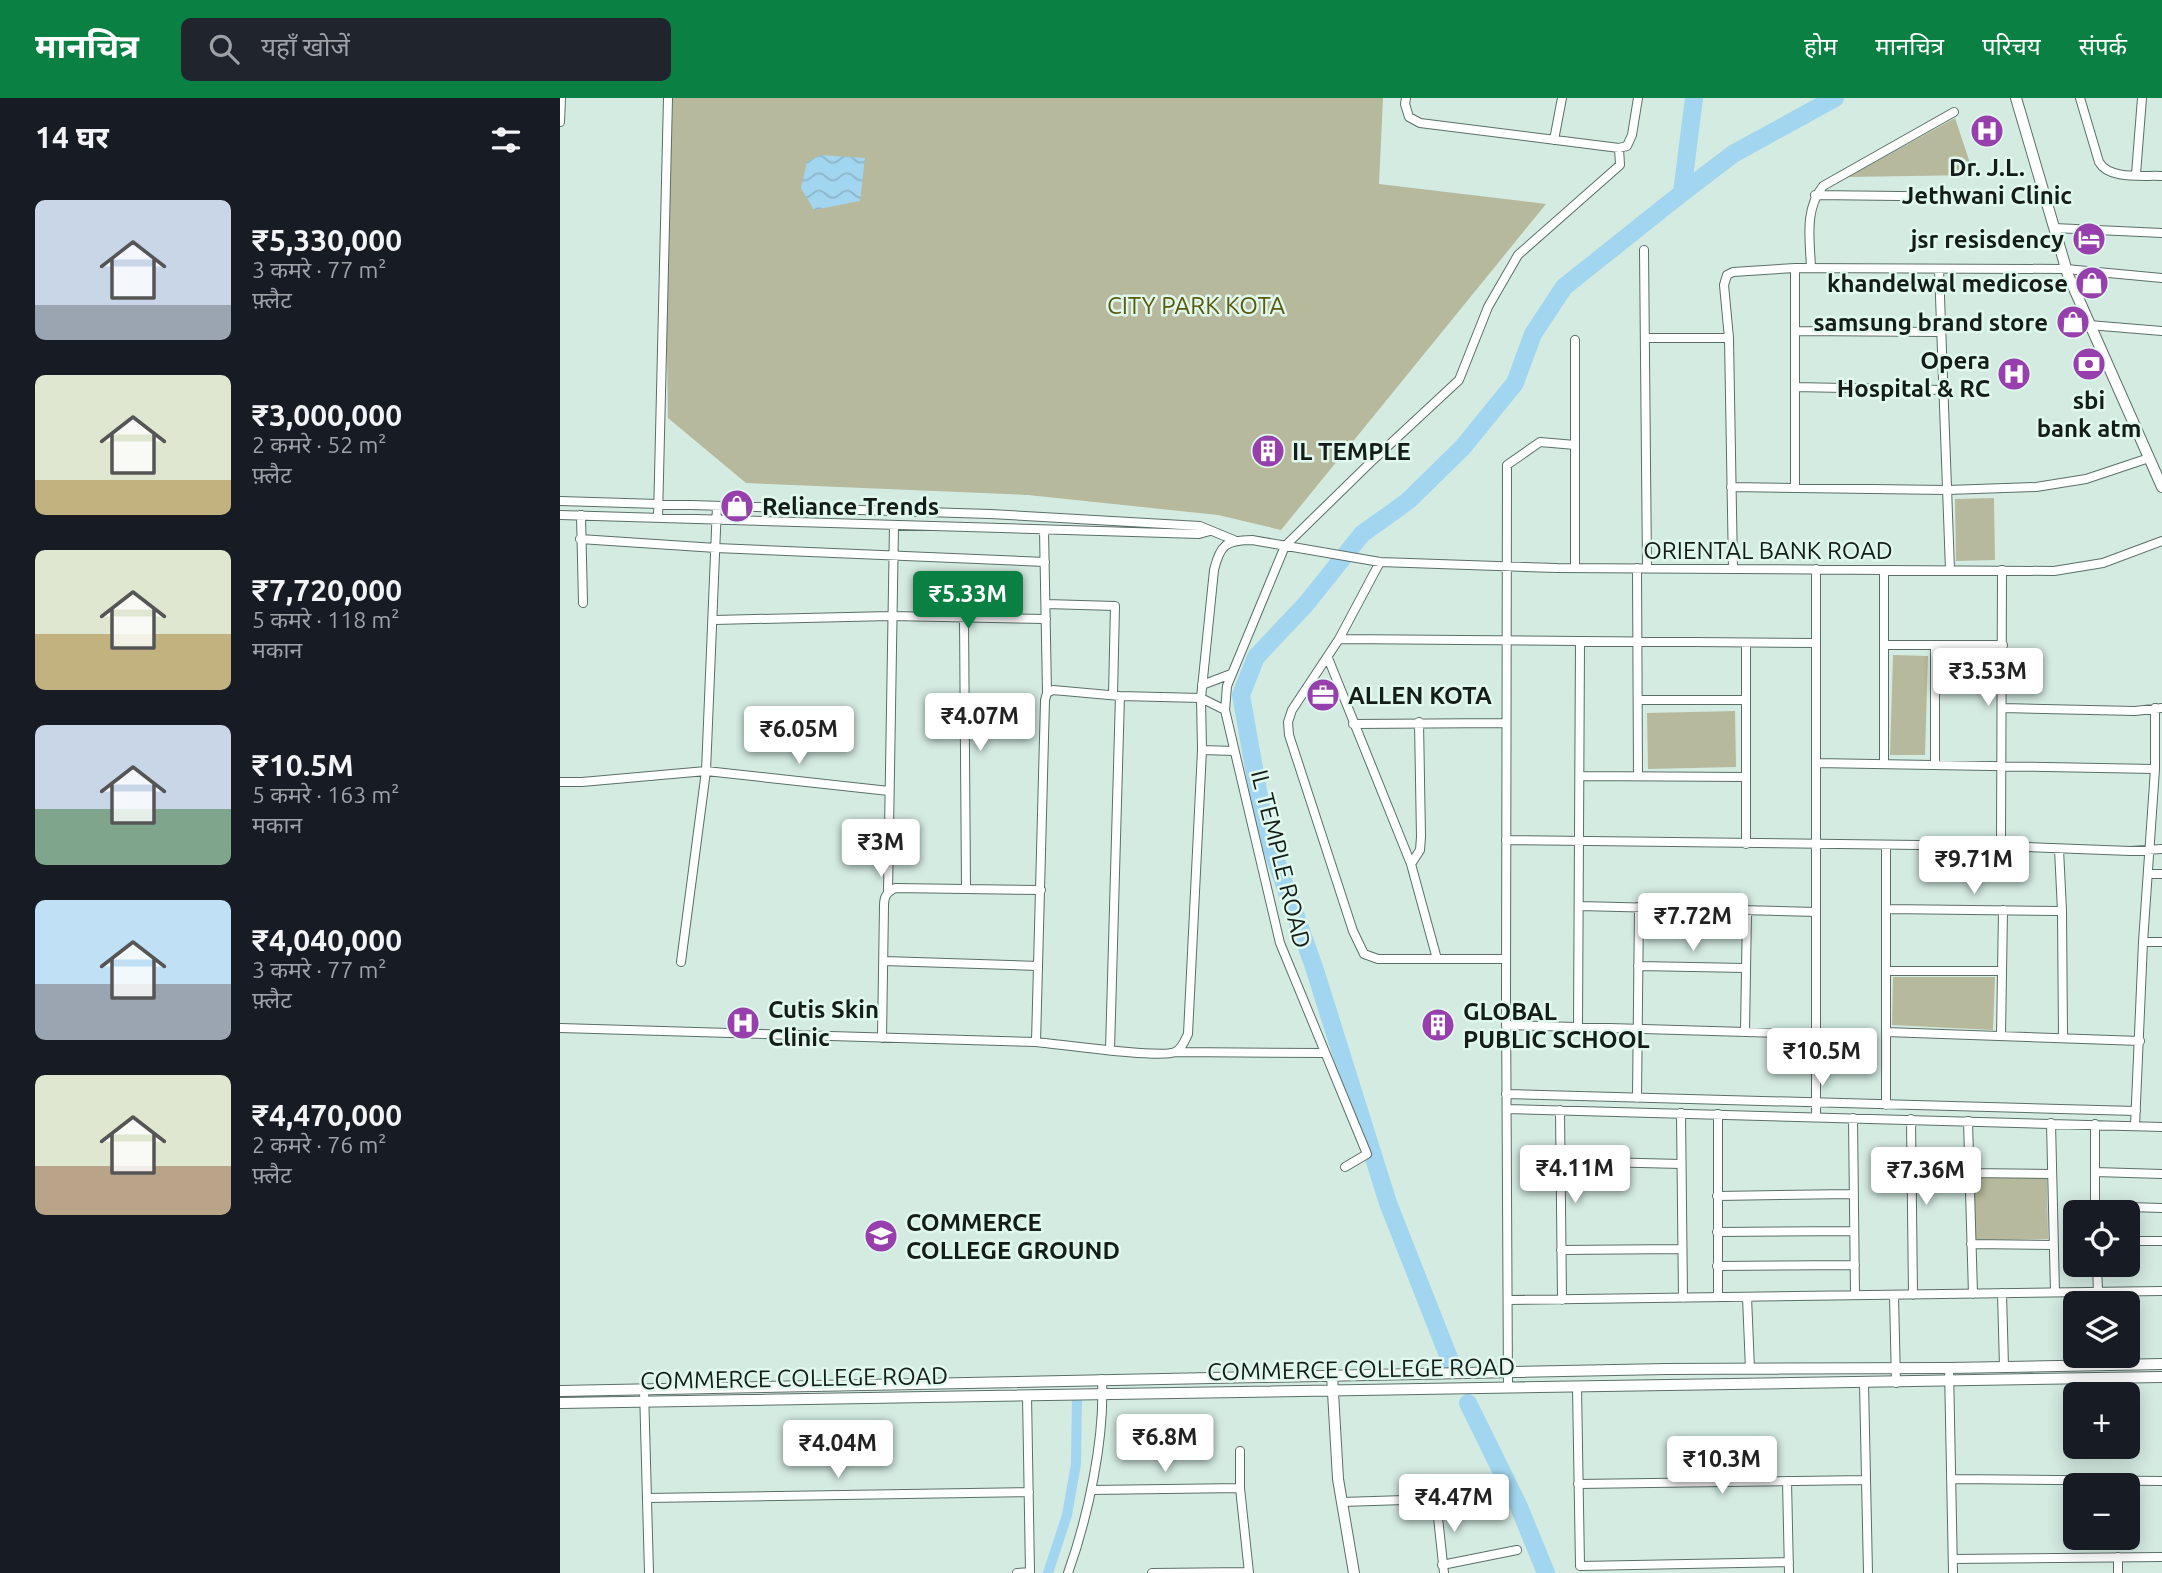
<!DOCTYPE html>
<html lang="hi">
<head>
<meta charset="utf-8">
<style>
  body { margin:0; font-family:Ubuntu,"Noto Sans Devanagari",sans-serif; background:#20242c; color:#f1f3f6; height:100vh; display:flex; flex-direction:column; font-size:26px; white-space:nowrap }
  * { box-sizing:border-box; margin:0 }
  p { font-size:23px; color:#9ea1a6 }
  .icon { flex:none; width:38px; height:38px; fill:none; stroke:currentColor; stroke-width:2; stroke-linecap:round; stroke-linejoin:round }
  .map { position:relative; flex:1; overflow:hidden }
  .panel { display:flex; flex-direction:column; background:#171b24; width:560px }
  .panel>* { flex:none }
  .controls { position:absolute; left:1503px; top:1102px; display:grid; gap:14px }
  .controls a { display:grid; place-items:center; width:77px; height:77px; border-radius:10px; background:#171b24; box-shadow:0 4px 18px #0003; font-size:35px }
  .price { position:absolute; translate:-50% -60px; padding:0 16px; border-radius:7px; background:#fff; color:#222; font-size:23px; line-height:46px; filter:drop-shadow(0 2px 4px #0008) }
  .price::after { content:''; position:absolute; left:50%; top:42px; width:21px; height:16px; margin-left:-10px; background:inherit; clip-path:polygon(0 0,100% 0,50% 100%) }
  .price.current { background:#0b8043; color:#fff }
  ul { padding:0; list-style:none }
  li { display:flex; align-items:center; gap:21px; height:175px; padding:0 35px }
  li span { display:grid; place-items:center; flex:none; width:196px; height:140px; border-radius:10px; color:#555 }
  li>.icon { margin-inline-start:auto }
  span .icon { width:84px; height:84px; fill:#fffc; stroke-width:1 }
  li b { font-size:30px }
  h2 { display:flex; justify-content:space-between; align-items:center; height:84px; padding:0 35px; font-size:30px }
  header { display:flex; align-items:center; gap:42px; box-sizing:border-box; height:98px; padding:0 35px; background:#0b8043; color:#fff }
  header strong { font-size:33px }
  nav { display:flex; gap:38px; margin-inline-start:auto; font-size:24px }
  .search { width:490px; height:63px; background:#20242c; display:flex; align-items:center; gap:18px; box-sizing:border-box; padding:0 24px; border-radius:10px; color:#9ea1a6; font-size:26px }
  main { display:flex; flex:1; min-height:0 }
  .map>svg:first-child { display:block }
  .park { fill:#b7b99c }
  .water { fill:url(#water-waves) }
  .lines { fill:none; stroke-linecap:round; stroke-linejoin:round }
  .canal { stroke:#a2d5ef; stroke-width:10 }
  .river { stroke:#a2d5ef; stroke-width:18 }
  .minor-casing { stroke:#5b6f68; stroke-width:10 }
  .tertiary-casing { stroke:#5b6f68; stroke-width:12 }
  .minor { stroke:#fff; stroke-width:8 }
  .tertiary { stroke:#fff; stroke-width:10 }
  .labels { text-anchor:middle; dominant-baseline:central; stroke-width:5; stroke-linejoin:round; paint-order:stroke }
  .poi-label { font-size:24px; font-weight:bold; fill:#141d19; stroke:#e1f8ef; text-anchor:start }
  .park-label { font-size:24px; fill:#595a0a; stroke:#e1f8ef }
  .street-label { font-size:24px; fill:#141d19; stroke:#e1f8ef }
</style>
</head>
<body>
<header>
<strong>मानचित्र</strong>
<div class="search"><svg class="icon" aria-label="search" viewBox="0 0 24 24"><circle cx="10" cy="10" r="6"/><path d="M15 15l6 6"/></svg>यहाँ खोजें</div>
<nav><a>होम</a><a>मानचित्र</a><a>परिचय</a><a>संपर्क</a></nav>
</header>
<main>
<section class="panel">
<h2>14 घर<svg class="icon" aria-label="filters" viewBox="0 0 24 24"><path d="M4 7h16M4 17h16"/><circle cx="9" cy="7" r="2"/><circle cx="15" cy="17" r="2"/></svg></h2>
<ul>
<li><span style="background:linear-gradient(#c9d6e8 75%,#9aa5b1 0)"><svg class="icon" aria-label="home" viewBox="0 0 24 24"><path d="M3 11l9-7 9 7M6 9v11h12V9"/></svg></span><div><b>₹5,330,000</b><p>3 कमरे · 77 m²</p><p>फ़्लैट</p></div></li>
<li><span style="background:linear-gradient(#dfe7d0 75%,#c2b280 0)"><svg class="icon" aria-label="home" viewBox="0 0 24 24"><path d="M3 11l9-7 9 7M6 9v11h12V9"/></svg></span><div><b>₹3,000,000</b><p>2 कमरे · 52 m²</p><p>फ़्लैट</p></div></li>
<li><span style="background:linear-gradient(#dfe7d0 60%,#c2b280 0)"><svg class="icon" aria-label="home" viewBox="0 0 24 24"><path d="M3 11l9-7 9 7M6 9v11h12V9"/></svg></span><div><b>₹7,720,000</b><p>5 कमरे · 118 m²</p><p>मकान</p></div></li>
<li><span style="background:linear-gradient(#c9d6e8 60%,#7fa58c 0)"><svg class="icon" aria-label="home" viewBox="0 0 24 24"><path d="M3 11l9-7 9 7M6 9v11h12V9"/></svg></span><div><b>₹10.5M</b><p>5 कमरे · 163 m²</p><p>मकान</p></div></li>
<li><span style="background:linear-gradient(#bfe0f5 60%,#9aa5b1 0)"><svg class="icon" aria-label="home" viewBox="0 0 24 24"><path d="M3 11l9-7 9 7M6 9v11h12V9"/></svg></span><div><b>₹4,040,000</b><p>3 कमरे · 77 m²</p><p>फ़्लैट</p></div></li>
<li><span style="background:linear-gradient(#dfe7d0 65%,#b9a48a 0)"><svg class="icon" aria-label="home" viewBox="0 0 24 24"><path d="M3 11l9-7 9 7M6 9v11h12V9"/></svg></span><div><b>₹4,470,000</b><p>2 कमरे · 76 m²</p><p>फ़्लैट</p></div></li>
</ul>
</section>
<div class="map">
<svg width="1602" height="1475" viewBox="0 0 1602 1475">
  <defs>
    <pattern id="water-waves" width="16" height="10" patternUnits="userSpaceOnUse" patternTransform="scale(1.75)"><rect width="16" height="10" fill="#a2d5ef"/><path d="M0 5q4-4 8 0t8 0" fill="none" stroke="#8bb6cc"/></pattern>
  </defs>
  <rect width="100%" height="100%" fill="#d4ebe2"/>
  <path class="park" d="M 103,0 L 823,0 L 819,86 L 986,106 L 721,432 L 658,417 L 468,397 L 186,385 L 108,320 Z
    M 1395,20 L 1414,77 L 1288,79 Z
    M 1434,400 L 1435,462 L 1396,463 L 1395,401 Z
    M 1333,557 L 1368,558 L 1365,657 L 1330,657 Z
    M 1175,613 L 1176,669 L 1088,671 L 1087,615 Z
    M 1333,879 L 1435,879 L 1433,932 L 1332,927 Z
    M 1487,1079 L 1488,1141 L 1415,1142 L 1414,1080 Z"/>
  <path class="water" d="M 260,57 L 305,60 L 300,103 L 254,112 L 241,90 L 247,64 Z"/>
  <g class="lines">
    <path class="canal" d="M 488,1475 L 507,1417 L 516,1366 L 517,1296"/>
    <path class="river" d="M 1122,95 L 1173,56 L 1275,0
      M 893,1270 L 828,1105 L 754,869 L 705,732 L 681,597 L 696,559 L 746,506 L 802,436 L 848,403 L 903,349 L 955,285 L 973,236 L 1004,189 L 1122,95 L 1134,0
      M 908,1305 L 959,1409 L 986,1475"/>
    <defs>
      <path id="minor" d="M 846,0 L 845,6 L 849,19 L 860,25 L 1059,50 L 1067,48 L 1072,37 L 1078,0
        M 1520,0 L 1539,64 C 1549,82 1583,77 1602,78
        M 0,24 L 1,0
        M 994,42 L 1002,0
        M 1576,76 L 1582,0
        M 1255,97 L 1423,99
        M 1494,130 L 1602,135
        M 1084,152 L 1087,470
        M 1251,170 C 1250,142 1244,112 1263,88 L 1394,14
        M 1379,171 L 1390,472
        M 1529,227 L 1602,233
        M 1235,233 L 1381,234
        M 1085,240 L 1169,240
        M 1015,242 L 1015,470
        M 1235,289 L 1383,292
        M 1171,389 L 1387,392 L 1476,389 L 1526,381 L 1589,360
        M 1235,390 L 1235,170
        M 0,403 L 430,416 L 640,428 L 674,442
        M 0,417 L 639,436 L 650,433
        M 21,417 L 23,505
        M 98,420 L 108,0
        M 484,432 L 487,595
        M 20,441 L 156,450 L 485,464
        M 820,464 L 779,541 L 732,612 L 728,624 L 729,637 L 793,833 L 804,856 L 818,861 L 946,861
        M 1077,470 L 1078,678
        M 1173,471 L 1169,240 L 1164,187 L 1167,177 L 1173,174 L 1235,170 L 1506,171 L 1602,180
        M 1324,472 L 1324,666
        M 486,506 L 555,508 L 553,597
        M 404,519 L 406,791
        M 154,522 L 331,518 L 486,521
        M 779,541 L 1256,545
        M 1186,545 L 1186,746
        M 1324,547 L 1443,547
        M 768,560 L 851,766 L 877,861
        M 642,587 L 671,576
        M 1078,602 L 1186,602
        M 1443,610 L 1575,613 L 1602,610
        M 793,626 L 946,625
        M 642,652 L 674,653
        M 1256,665 L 1595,671
        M 1375,667 L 1375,547
        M 1020,678 L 1186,679
        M 0,684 L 22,684 L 146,673 L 329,693
        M 946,742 L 1441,748 L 1570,753 L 1602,751
        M 1326,748 L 1326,1007
        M 1441,748 L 1442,472
        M 1499,751 L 1502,813 L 1503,940
        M 851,766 L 860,752 L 861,739 L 859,624
        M 1589,776 L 1602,776
        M 328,794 L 334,428
        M 1019,808 L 1256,814
        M 1326,811 L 1502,813
        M 1583,844 L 1602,844
        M 324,863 L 478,868
        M 121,864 L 146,673 L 157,408
        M 1078,868 L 1186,870
        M 1326,873 L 1442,873
        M 946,927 L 1256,936
        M 1018,929 L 1020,543
        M 0,930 L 476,944 C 499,946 600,961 615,954 C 622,951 625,942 628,936 L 642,652 L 641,600 L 654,472 C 660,447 666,442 692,442 L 820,464 L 997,470 L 1494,473 L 1543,465 L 1602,443
        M 1185,934 L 1187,812
        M 1326,934 L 1580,943
        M 1441,938 L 1443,812
        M 322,940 L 324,808 C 324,799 326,795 335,790 L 481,792
        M 476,944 L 485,602 L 487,595 L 493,592 L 560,598 L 641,600 L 665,612
        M 550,952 L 560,598
        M 615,954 L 765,955
        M 946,996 L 1576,1013
        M 1077,1000 L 1079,809
        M 947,1011 L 1602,1029
        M 1000,1012 L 1002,1202
        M 1121,1015 L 1123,1200
        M 1158,1016 L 1158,1199
        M 1256,1019 L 1256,471
        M 1293,1020 L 1295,1197
        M 1351,1021 L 1353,1197
        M 1408,1023 L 1413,1196
        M 1491,1025 L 1495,1194
        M 1535,1026 L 1535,1115
        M 1575,1028 L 1583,844 L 1595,671 L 1595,610
        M 1000,1063 L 1121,1066
        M 785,1069 L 807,1056 L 720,845 L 665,612 L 667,588 L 725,448 L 813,362 L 899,282 L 928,209 L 958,157 L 1060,67 L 1059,50
        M 1535,1074 L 1602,1076
        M 1409,1075 L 1492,1076
        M 1157,1098 L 1292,1096
        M 1535,1108 L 1602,1110
        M 1157,1134 L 1294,1133
        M 1568,1143 L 1602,1143
        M 1411,1146 L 1494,1147
        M 1001,1152 L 1122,1151
        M 1537,1167 L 1538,1194
        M 1157,1168 L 1295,1167
        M 1442,1195 L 1444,1269
        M 1334,1197 L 1336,1285
        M 1187,1199 L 1190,1271
        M 948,1202 L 1602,1193
        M 1389,1270 L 1393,1475
        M 1304,1285 L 1308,1475
        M 1017,1289 L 1020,1468 L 1229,1464
        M 948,1290 L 946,899 L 947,367 L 980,344 L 1015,347
        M 84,1291 L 89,1475
        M 680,1353 L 680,1390 L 689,1475
        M 1391,1381 L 1602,1383
        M 1227,1383 L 1229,1475
        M 1018,1386 L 1306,1382
        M 531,1392 L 680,1390
        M 87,1400 L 469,1394
        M 782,1404 L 876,1401 L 884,1475
        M 1393,1461 L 1602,1459
        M 882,1467 L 957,1452
        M 457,1475 L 470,1474 L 467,1297
        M 508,1475 C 528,1419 545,1341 542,1281
        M 592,1475 L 688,1474
        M 1558,1475 L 1558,1459"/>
      <path id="tertiary" d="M 1456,0 L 1508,177 L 1602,389
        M 772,1277 L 778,1381 L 794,1475
        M 0,1293 L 1107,1271 L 1389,1270 L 1602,1266
        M 0,1305 L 1602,1279"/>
    </defs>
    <use href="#minor" class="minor-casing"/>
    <use href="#tertiary" class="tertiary-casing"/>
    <use href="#minor" class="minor"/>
    <use href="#tertiary" class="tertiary"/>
  </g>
  <defs>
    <symbol id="hospital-disc" viewBox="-11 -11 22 22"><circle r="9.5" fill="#973fac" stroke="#e1f8ef"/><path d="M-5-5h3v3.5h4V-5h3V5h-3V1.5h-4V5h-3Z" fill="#fff"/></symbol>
    <symbol id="hotel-disc" viewBox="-11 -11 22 22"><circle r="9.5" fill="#973fac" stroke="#e1f8ef"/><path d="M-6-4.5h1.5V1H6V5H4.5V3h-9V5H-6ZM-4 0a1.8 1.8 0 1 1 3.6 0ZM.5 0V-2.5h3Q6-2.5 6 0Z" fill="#fff"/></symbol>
    <symbol id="shop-disc" viewBox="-11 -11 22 22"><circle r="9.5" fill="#973fac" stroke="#e1f8ef"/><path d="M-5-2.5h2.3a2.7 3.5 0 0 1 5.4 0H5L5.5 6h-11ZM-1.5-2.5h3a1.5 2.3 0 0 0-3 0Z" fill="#fff"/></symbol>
    <symbol id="bank-disc" viewBox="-11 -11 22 22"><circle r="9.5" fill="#973fac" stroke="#e1f8ef"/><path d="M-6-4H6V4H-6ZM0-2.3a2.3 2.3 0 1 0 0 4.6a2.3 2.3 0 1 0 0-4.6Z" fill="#fff"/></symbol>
    <symbol id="building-disc" viewBox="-11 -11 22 22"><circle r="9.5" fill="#973fac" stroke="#e1f8ef"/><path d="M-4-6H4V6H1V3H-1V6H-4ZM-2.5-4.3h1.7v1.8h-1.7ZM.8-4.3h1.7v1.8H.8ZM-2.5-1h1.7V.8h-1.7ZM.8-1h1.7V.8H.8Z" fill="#fff"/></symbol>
    <symbol id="office-disc" viewBox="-11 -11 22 22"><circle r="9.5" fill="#973fac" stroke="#e1f8ef"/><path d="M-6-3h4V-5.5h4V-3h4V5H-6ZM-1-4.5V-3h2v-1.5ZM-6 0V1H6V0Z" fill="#fff"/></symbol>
    <symbol id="university-disc" viewBox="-11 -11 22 22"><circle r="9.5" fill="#973fac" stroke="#e1f8ef"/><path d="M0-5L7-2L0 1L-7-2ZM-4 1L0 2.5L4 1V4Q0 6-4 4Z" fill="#fff"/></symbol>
  </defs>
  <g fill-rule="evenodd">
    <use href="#hospital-disc" x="1408" y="14" width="38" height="38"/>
    <use href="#hotel-disc" x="1510" y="122" width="38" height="38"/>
    <use href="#shop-disc" x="1513" y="166" width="38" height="38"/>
    <use href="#shop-disc" x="1494" y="205" width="38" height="38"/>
    <use href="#bank-disc" x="1510" y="247" width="38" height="38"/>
    <use href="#hospital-disc" x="1435" y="257" width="38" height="38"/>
    <use href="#building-disc" x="689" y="334" width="38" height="38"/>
    <use href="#shop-disc" x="158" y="389" width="38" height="38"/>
    <use href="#office-disc" x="744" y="578" width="38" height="38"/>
    <use href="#hospital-disc" x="164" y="906" width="38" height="38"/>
    <use href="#building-disc" x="859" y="908" width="38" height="38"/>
    <use href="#university-disc" x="302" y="1119" width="38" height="38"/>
  </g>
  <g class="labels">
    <g class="poi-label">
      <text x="1427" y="69" text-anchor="middle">Dr. J.L.<tspan x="1427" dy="28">Jethwani Clinic</tspan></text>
      <text x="1504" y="141" text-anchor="end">jsr resisdency</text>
      <text x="1508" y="185" text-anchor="end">khandelwal medicose</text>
      <text x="1488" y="224" text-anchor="end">samsung brand store</text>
      <text x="1430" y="262" text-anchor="end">Opera<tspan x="1430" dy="28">Hospital &amp; RC</tspan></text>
      <text x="1529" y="302" text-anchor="middle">sbi<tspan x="1529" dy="28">bank atm</tspan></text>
      <text x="732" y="353">IL TEMPLE</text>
      <text x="202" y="408">Reliance Trends</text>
      <text x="788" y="597">ALLEN KOTA</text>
      <text x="208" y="911">Cutis Skin<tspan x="208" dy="28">Clinic</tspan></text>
      <text x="903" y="913">GLOBAL<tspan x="903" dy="28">PUBLIC SCHOOL</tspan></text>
      <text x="346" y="1124">COMMERCE<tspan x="346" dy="28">COLLEGE GROUND</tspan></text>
    </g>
    <g class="park-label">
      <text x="636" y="207">CITY PARK KOTA</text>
    </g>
    <g class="street-label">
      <text x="1208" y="452">ORIENTAL BANK ROAD</text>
      <text transform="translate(721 761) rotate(76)">IL TEMPLE ROAD</text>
      <text transform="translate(801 1271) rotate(-1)">COMMERCE COLLEGE ROAD</text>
      <text transform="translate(234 1280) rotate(-1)">COMMERCE COLLEGE ROAD</text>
    </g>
  </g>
</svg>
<div class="controls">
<a><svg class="icon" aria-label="locate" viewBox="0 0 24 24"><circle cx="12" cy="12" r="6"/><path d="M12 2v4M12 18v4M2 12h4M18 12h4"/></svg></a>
<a><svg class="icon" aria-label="layers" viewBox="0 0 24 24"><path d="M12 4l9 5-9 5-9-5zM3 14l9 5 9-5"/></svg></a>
<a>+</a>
<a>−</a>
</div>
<b class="price current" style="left:408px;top:533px">₹5.33M</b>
<b class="price" style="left:1428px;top:610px">₹3.53M</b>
<b class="price" style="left:420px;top:655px">₹4.07M</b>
<b class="price" style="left:239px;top:668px">₹6.05M</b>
<b class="price" style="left:321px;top:781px">₹3M</b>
<b class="price" style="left:1414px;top:798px">₹9.71M</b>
<b class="price" style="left:1133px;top:855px">₹7.72M</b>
<b class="price" style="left:1262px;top:990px">₹10.5M</b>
<b class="price" style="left:1015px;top:1107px">₹4.11M</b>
<b class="price" style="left:1366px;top:1109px">₹7.36M</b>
<b class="price" style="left:605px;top:1376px">₹6.8M</b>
<b class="price" style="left:278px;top:1382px">₹4.04M</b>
<b class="price" style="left:1162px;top:1398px">₹10.3M</b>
<b class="price" style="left:894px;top:1436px">₹4.47M</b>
</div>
</main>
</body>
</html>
